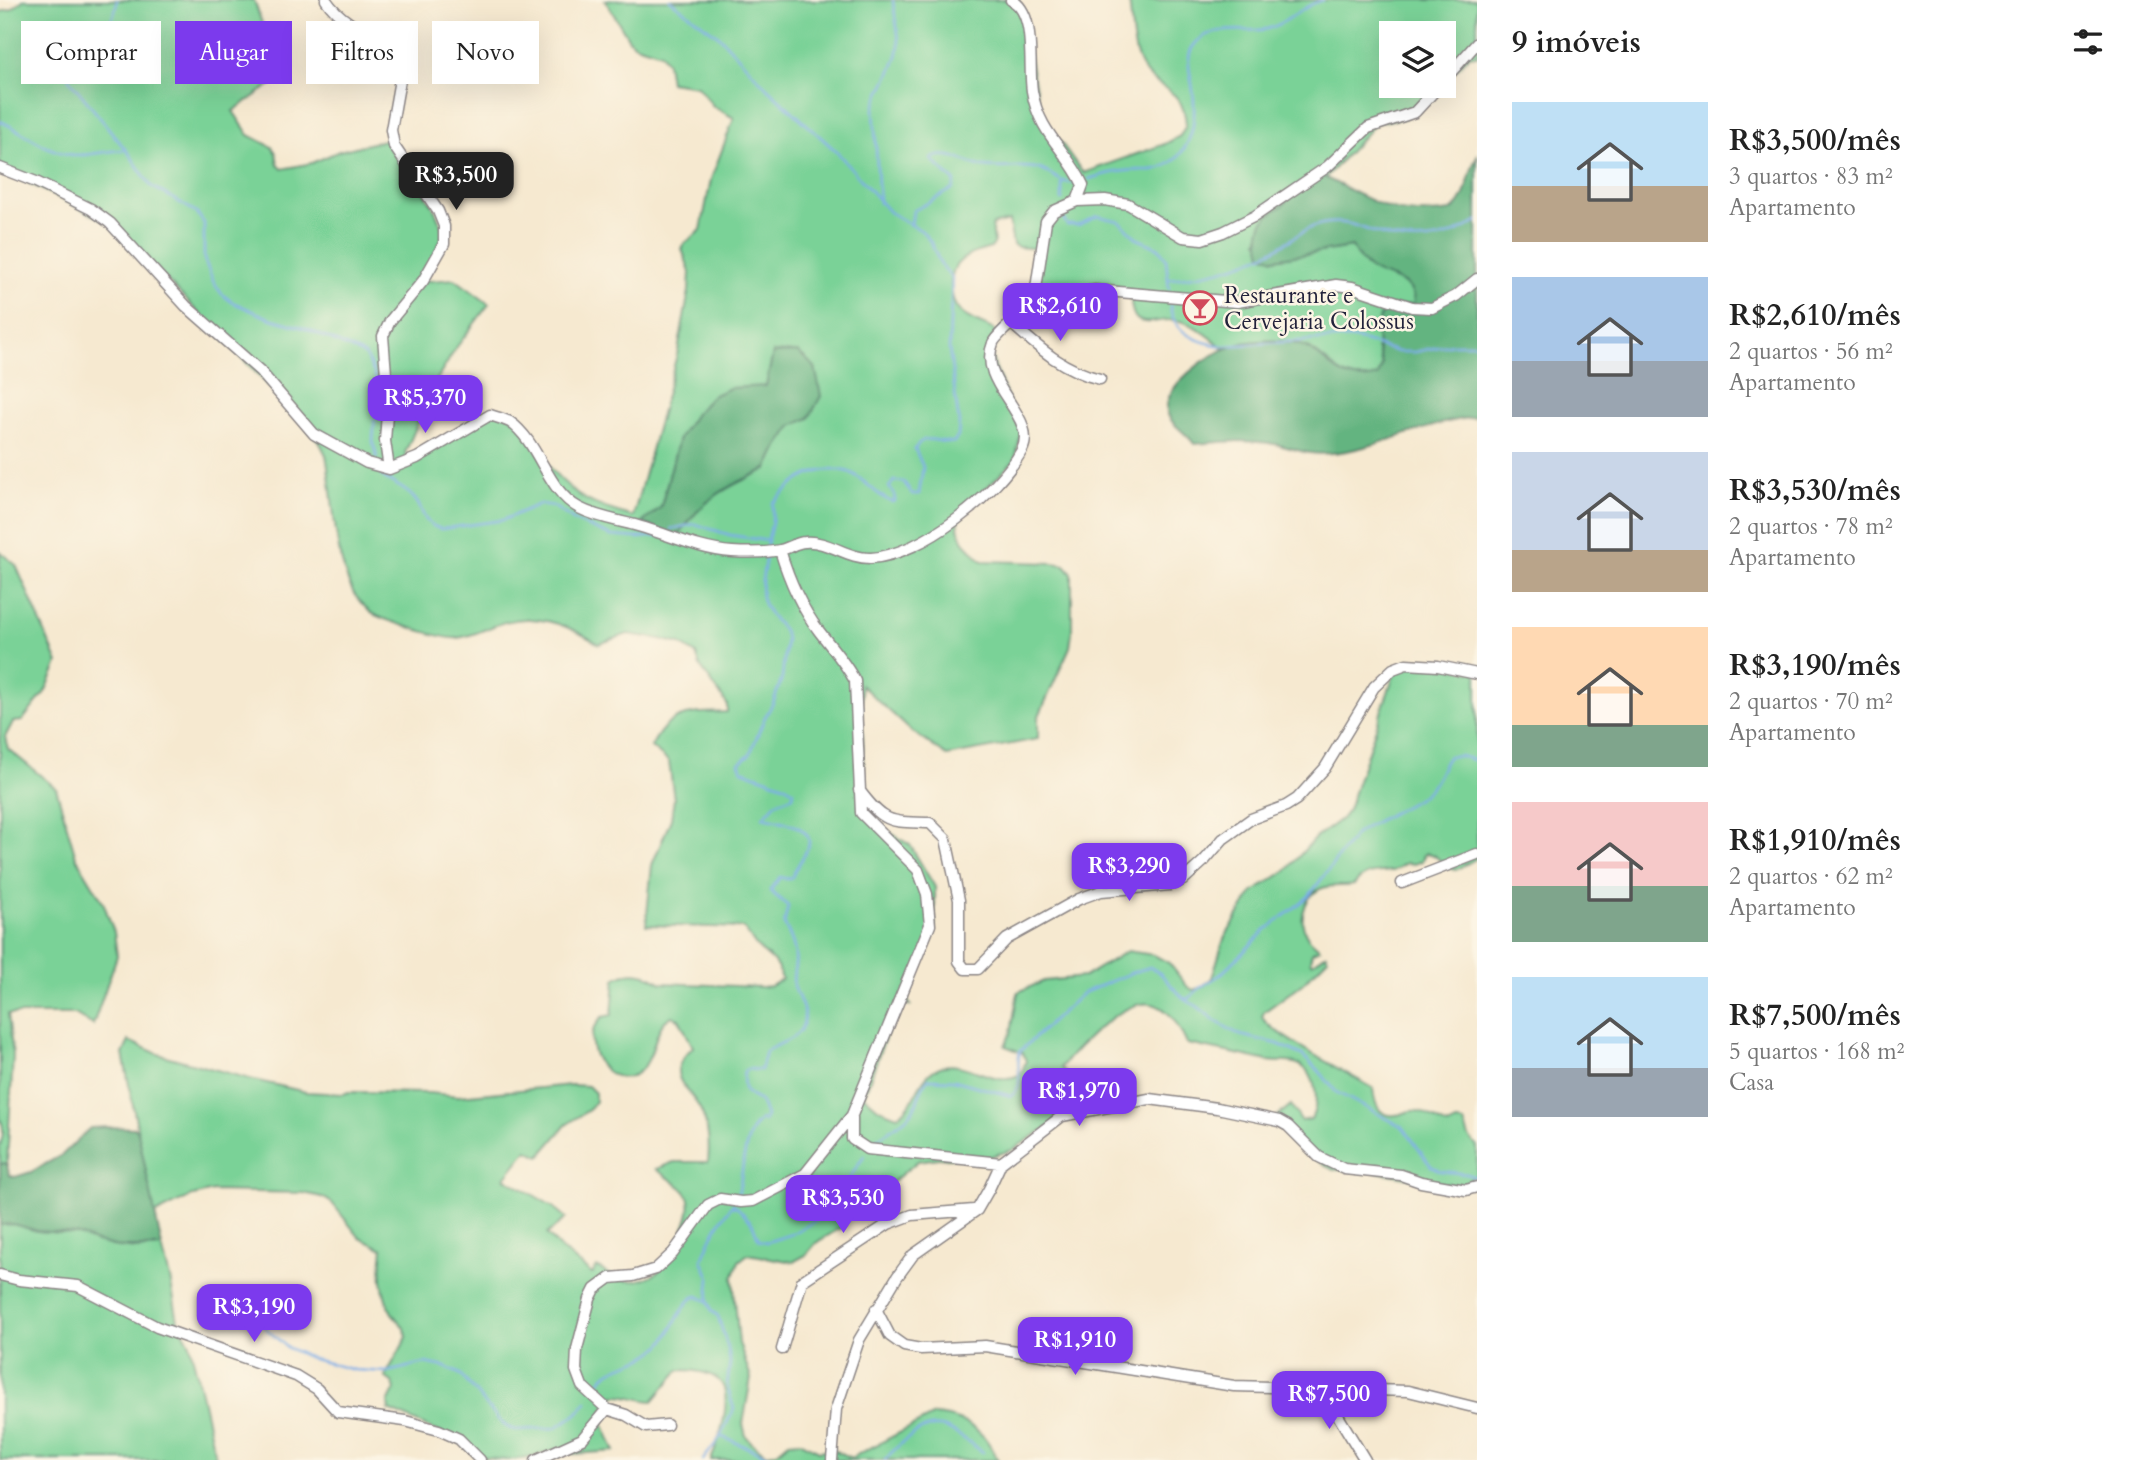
<!DOCTYPE html>
<html lang="pt">
<head>
<meta charset="utf-8">
<style>
  body { margin:0; font-family:Cardo,serif; background:#f2f2f2; color:#222; height:100vh; display:flex; flex-direction:column; font-size:26px; white-space:nowrap }
  * { box-sizing:border-box; margin:0 }
  p { font-size:23px; color:#767676 }
  .icon { flex:none; width:38px; height:38px; fill:none; stroke:currentColor; stroke-width:2; stroke-linecap:round; stroke-linejoin:round }
  .map { position:relative; flex:1; overflow:hidden }
  .details { display:flex; flex-direction:column; background:#fff; width:665px }
  .details>* { flex:none }
  .top-card { position:absolute; left:21px; top:21px; width:665px; height:63px; display:flex; gap:14px }
  .fabs { position:absolute; left:1379px; top:21px; display:grid; gap:14px }
  .fabs a { display:grid; place-items:center; width:77px; height:77px; border-radius:0px; background:#fff; box-shadow:0 7px 28px #0002; font-size:35px }
  .price { position:absolute; translate:-50% -60px; padding:0 16px; border-radius:14px; background:#7c3aed; color:#fff; font-size:23px; line-height:46px; filter:drop-shadow(0 2px 4px #0008) }
  .price::after { content:''; position:absolute; left:50%; top:42px; width:21px; height:16px; margin-left:-10px; background:inherit; clip-path:polygon(0 0,100% 0,50% 100%) }
  .price.current { background:#222; color:#fff }
  ul { padding:0; list-style:none }
  li { display:flex; align-items:center; gap:21px; height:175px; padding:0 35px }
  li span { display:grid; place-items:center; flex:none; width:196px; height:140px; border-radius:0px; color:#555 }
  li>.icon { margin-inline-start:auto }
  span .icon { width:84px; height:84px; fill:#fffc; stroke-width:1 }
  li b { font-size:30px }
  h2 { display:flex; justify-content:space-between; align-items:center; height:84px; padding:0 35px; font-size:30px }
  .pill { padding:0 24px; border-radius:0px; background:#fff; box-shadow:0 7px 28px #0002; font-size:24px; line-height:63px }
  .pill.current { background:#7c3aed; color:#fff }
  main { display:flex; flex:1; min-height:0 }
  .map>svg:first-child { display:block }
  .green { fill:#7ad297; stroke:#4e7a69; stroke-width:2; fill-rule:evenodd }
  .forest { fill:#63b480; stroke:#426b5e; stroke-width:2 }
  .lines { fill:none; stroke-linecap:round; stroke-linejoin:round }
  .stream { stroke:#7bade7; stroke-width:2.5 }
  .minor-casing { stroke:#8c8686; stroke-width:13 }
  .minor { stroke:#fff; stroke-width:10 }
  .labels { text-anchor:middle; dominant-baseline:central; stroke-width:5; stroke-linejoin:round; paint-order:stroke }
  .poi-label { font-size:23px; fill:#22223b; stroke:#fcf5e5; text-anchor:start }
</style>
</head>
<body>
<main>
<div class="map">
<svg width="1477" height="1460" viewBox="0 0 1477 1460">
  <rect width="100%" height="100%" fill="#fcf5e5"/>
  <filter id="ink" filterUnits="userSpaceOnUse"><feTurbulence type="fractalNoise" baseFrequency=".0143" numOctaves="2"/><feDisplacementMap in="SourceGraphic" scale="14" xChannelSelector="R" yChannelSelector="G"/><feConvolveMatrix kernelMatrix="1 2 1 2 8 2 1 2 1" color-interpolation-filters="sRGB"/></filter>
  <filter id="wash" filterUnits="userSpaceOnUse"><feTurbulence type="fractalNoise" baseFrequency=".00686" numOctaves="4" result="noise"/><feDisplacementMap in="SourceGraphic" scale="28" xChannelSelector="R" yChannelSelector="G"/><feGaussianBlur stdDeviation="1.57" result="paint"/><feColorMatrix in="noise" values="0 0 0 0 0 0 0 0 0 0 0 0 0 0 0 0 0 1.4 0 .05"/><feComposite in="paint" operator="in"/></filter>
  <g filter="url(#wash)">
    <rect width="100%" height="100%" fill="#f6e9d0"/>
    <path class="green" d="M 23,0 L 254,0 L 264,29 L 288,73 L 233,111 L 249,135 L 272,147 L 276,153 L 278,164 L 282,169 L 312,163 L 339,151 L 389,139 L 432,204 L 445,233 L 422,278 L 429,281 L 455,279 L 489,304 L 456,348 L 435,383 L 405,453 L 407,457 L 428,453 L 486,411 C 527,416 523,428 544,459 C 553,473 569,488 582,497 C 596,507 617,511 633,517 L 678,351 L 689,291 L 690,272 L 682,249 L 684,244 L 701,230 L 711,179 L 734,118 L 714,107 L 697,86 L 670,82 L 667,63 L 661,53 L 636,45 L 630,41 L 605,0 L 1018,0 L 1041,115 L 1083,173 L 1165,144 L 1180,136 L 1186,125 C 1184,85 1156,92 1141,66 C 1131,47 1132,21 1129,0 L 1477,0 L 1477,56 L 1470,55 L 1444,83 L 1444,33 L 1391,33 L 1391,86 L 1441,86 L 1405,118 L 1376,123 L 1326,177 L 1292,194 L 1283,205 L 1269,214 L 1263,221 L 1258,241 L 1274,259 L 1352,247 C 1357,257 1364,266 1375,271 C 1392,281 1414,279 1414,304 L 1377,348 L 1382,365 L 1378,376 C 1336,388 1329,353 1299,344 C 1273,337 1249,342 1223,348 C 1211,337 1196,325 1180,321 C 1154,315 1129,340 1131,291 L 1087,287 L 1065,289 L 1030,300 L 1040,249 L 1018,247 L 1013,245 L 1009,221 L 992,225 L 994,244 L 991,248 C 968,254 950,260 951,286 C 952,294 952,302 957,308 C 965,319 983,324 995,330 L 991,356 L 1021,433 L 1015,460 L 960,514 L 958,528 L 964,542 L 982,561 L 1053,563 L 1065,565 L 1072,573 L 1072,633 L 1070,647 L 1038,718 L 1038,739 L 947,756 L 910,730 L 861,685 L 864,787 L 867,809 L 878,825 L 910,845 L 935,887 L 935,930 L 909,987 L 907,999 L 910,1005 L 898,1002 L 864,1096 L 879,1109 L 897,1116 C 917,1105 917,1076 940,1067 C 967,1058 993,1089 1021,1074 L 1026,1061 L 1023,1053 L 1005,1046 L 1011,1032 L 1018,992 L 1044,981 L 1084,977 L 1127,951 L 1154,955 L 1169,963 L 1187,986 L 1193,990 L 1202,987 L 1212,978 L 1224,939 L 1252,893 L 1287,870 L 1315,838 L 1341,819 L 1348,810 L 1395,672 L 1414,661 L 1477,673 L 1477,858 L 1456,870 C 1439,866 1441,855 1427,853 L 1424,855 L 1422,861 L 1414,864 L 1407,863 C 1402,865 1396,870 1392,871 C 1375,873 1366,871 1354,885 C 1345,887 1335,885 1326,887 C 1307,891 1298,915 1305,932 C 1307,939 1315,944 1320,949 L 1312,952 L 1310,961 L 1312,963 L 1326,954 L 1328,958 L 1302,984 L 1264,1012 L 1262,1017 C 1269,1033 1353,1076 1373,1088 C 1374,1102 1378,1117 1395,1115 C 1403,1115 1409,1109 1417,1111 C 1429,1113 1437,1122 1448,1126 L 1456,1122 L 1464,1123 L 1469,1137 L 1477,1147 L 1477,1175 L 1460,1186 L 1365,1170 L 1333,1170 L 1302,1149 L 1276,1117 L 1291,1105 L 1301,1121 L 1311,1119 C 1319,1104 1318,1075 1300,1065 C 1290,1060 1279,1063 1268,1061 C 1241,1055 1214,1049 1187,1044 C 1180,1030 1173,1013 1158,1006 C 1128,991 1078,1047 1061,1067 L 1093,1109 L 1062,1118 L 1012,1150 L 985,1158 L 938,1158 L 918,1161 L 885,1188 L 874,1192 L 861,1202 L 842,1227 L 816,1243 L 806,1255 L 793,1262 L 748,1254 L 739,1261 L 733,1278 L 739,1343 L 751,1378 L 743,1424 L 746,1436 L 751,1442 L 766,1454 L 776,1453 L 789,1442 L 800,1441 L 819,1451 L 832,1449 L 851,1458 L 934,1415 C 950,1416 970,1422 982,1435 C 989,1441 993,1452 998,1460 L 711,1460 C 718,1444 733,1398 721,1383 C 713,1372 692,1370 679,1370 L 653,1401 C 639,1401 629,1394 615,1395 L 605,1407 L 601,1419 L 615,1451 L 574,1454 L 559,1449 L 528,1458 L 506,1460 L 477,1457 L 457,1440 L 389,1410 L 388,1403 L 395,1389 L 393,1383 L 385,1377 L 407,1337 C 405,1323 395,1321 390,1309 C 381,1291 380,1269 383,1249 L 360,1238 L 332,1203 L 322,1197 L 303,1193 L 213,1191 L 189,1197 L 154,1215 L 123,1054 L 129,1041 L 158,1054 L 250,1079 L 306,1092 L 344,1094 L 348,1092 L 429,1093 L 459,1096 L 571,1085 L 588,1086 L 595,1093 L 595,1101 L 590,1109 L 566,1125 L 540,1156 L 527,1150 L 505,1178 L 552,1206 L 566,1218 L 547,1234 L 561,1249 L 592,1274 L 597,1267 C 620,1282 633,1287 658,1272 C 669,1256 700,1213 686,1193 C 680,1184 665,1176 656,1169 L 674,1162 L 708,1162 C 710,1144 709,1129 702,1113 C 690,1085 660,1078 693,1047 L 679,1019 L 672,1016 C 652,1026 657,1056 640,1071 C 617,1091 585,1060 593,1031 C 595,1026 599,1021 602,1017 L 612,1015 L 615,979 C 628,969 649,973 661,983 L 762,987 L 771,986 L 782,979 C 775,958 770,960 757,947 C 752,942 749,934 743,928 L 646,925 L 652,865 L 671,819 L 674,799 L 669,762 L 651,747 C 670,709 690,714 727,712 L 727,704 L 700,666 L 696,654 L 680,644 L 661,639 L 628,634 L 599,644 C 577,631 557,620 529,619 C 499,618 485,634 457,638 C 446,640 379,619 370,612 C 365,607 356,598 353,592 C 333,554 334,497 326,455 L 320,443 L 296,414 L 114,225 L 0,169 L 0,12 L 12,9 ZM 773,353 L 809,418 L 792,426 L 778,446 L 767,469 C 728,486 701,498 678,537 L 661,507 L 679,438 L 695,414 L 712,396 L 730,388 L 766,387 Z
      M 0,552 L 16,565 L 58,663 L 45,692 L 22,721 L 13,722 L 5,737 L 8,749 L 56,788 L 76,857 L 103,902 L 114,932 L 117,956 L 93,1025 L 75,1014 L 8,1014 L 13,1056 L 7,1163 L 0,1164 C 0,1158 0,1151 0,1146 C 3,1135 5,1129 0,1118 Z
      M 13,1224 L 38,1231 L 76,1234 L 112,1246 L 136,1249 L 162,1247 L 170,1278 L 178,1321 L 190,1344 L 216,1460 L 0,1460 L 0,1225 Z"/>
    <path class="forest" d="M 1477,156 L 1477,417 C 1426,422 1382,448 1332,453 C 1306,456 1298,449 1274,444 C 1248,439 1221,442 1194,444 C 1187,433 1169,424 1167,411 C 1165,400 1172,390 1179,382 C 1208,352 1243,335 1285,342 C 1290,343 1297,343 1301,345 C 1330,356 1337,388 1378,376 L 1382,365 C 1377,347 1373,322 1386,307 L 1414,304 C 1415,277 1387,280 1370,269 C 1361,263 1357,255 1352,247 L 1274,259 L 1262,254 C 1258,241 1258,224 1270,214 C 1274,210 1280,208 1284,204 C 1295,193 1307,180 1324,177 C 1372,200 1393,220 1451,211 C 1469,199 1467,174 1477,156 Z
      M 798,352 L 815,367 L 821,396 L 809,418 L 792,426 L 778,446 L 767,469 C 728,486 701,499 678,537 L 642,523 L 661,507 L 679,438 L 695,414 L 712,396 L 730,388 L 766,386 L 773,353 Z
      M 108,1127 L 137,1128 L 162,1247 L 119,1247 L 96,1242 L 76,1234 L 38,1231 L 13,1224 L 0,1225 L 0,1164 L 7,1163 L 9,1175 L 15,1177 L 31,1172 L 62,1155 L 90,1128 Z"/>
    <g class="lines">
      <path class="stream" d="M 117,0 C 114,44 64,44 69,79 L 130,155 L 151,186 L 196,212 L 204,223 L 204,259 L 214,283 L 222,294 L 232,302 L 269,318 L 307,329 L 365,355 L 375,375 L 377,389 L 373,441 L 377,458
        M 670,0 L 721,38 L 767,88 L 837,152 L 889,212 L 922,231 L 930,241 L 941,265 L 952,277 L 949,348 L 959,423 L 958,436 L 954,442 C 938,444 924,431 915,449 L 923,467 L 919,494 L 912,494 L 904,482 L 894,481 L 889,487 L 894,494 L 895,501 L 892,502 C 877,496 869,484 856,476 C 850,471 842,470 835,470 C 807,469 792,484 773,503 L 772,522 L 766,548
        M 0,121 C 25,132 47,153 75,155 C 91,156 108,150 124,150
        M 1089,179 C 1101,175 1112,172 1125,171 C 1139,169 1154,173 1167,165 C 1196,148 1197,114 1192,84 C 1190,73 1186,58 1192,48 C 1208,22 1243,34 1267,29 C 1288,24 1302,5 1323,0
        M 1062,181 L 1062,200
        M 879,203 L 874,109 C 879,89 898,65 899,45 C 899,31 894,15 893,0
        M 1062,216 L 1067,225 L 1078,225 L 1098,216 L 1119,221 L 1138,239 L 1159,248 L 1166,259 L 1169,289
        M 911,225 L 913,211 L 953,189 L 955,182 L 931,159 C 948,149 967,164 984,167 C 1002,170 1022,164 1039,169 C 1052,173 1061,184 1074,183
        M 1169,279 C 1205,276 1239,267 1271,251 C 1291,242 1306,225 1328,223 C 1347,220 1363,229 1380,234 C 1414,246 1447,241 1477,221
        M 1170,305 C 1172,333 1199,343 1224,346 L 1350,338 L 1364,341 L 1398,352 L 1415,352 L 1453,344 L 1477,344
        M 381,475 C 390,483 404,487 413,497 C 426,510 419,523 441,529 L 503,520 L 540,504 L 553,506 L 575,521 L 611,536 L 637,538 L 659,536
        M 671,529 L 695,524 L 730,535 L 768,541
        M 1183,998 L 1189,999 L 1198,989 L 1220,975 L 1266,930 L 1308,897 L 1355,835 C 1374,819 1414,806 1429,789 C 1438,780 1441,766 1449,756 L 1460,756 L 1477,761
        M 874,1142 C 885,1131 900,1126 910,1114 C 919,1104 919,1089 928,1079 L 954,1080 L 1011,1096 C 1027,1084 1014,1068 1020,1051 L 1083,993 L 1131,973 L 1150,967 L 1161,974 L 1185,1000 L 1197,1006 L 1217,1022 L 1240,1035 L 1278,1044 L 1302,1055 L 1321,1073 L 1336,1092 L 1403,1127 L 1431,1166 L 1441,1171 L 1467,1174 L 1477,1178
        M 737,1198 C 744,1177 741,1134 761,1120 L 764,1121 L 766,1115 L 760,1101 C 744,1092 742,1092 744,1072 L 747,1069 L 761,1070 L 766,1051 C 777,1044 796,1040 802,1027 C 809,1012 798,1000 794,986 C 792,978 794,973 795,965 C 797,950 791,936 784,924 L 788,906 L 770,891 L 780,877 L 787,879 L 792,877 C 796,866 804,858 808,847 C 816,826 777,820 763,817 L 777,802 L 793,796 L 794,791 L 784,785 L 742,770 L 739,763 L 750,754 L 764,719 L 773,703 L 782,678 L 786,639 L 784,631 C 755,600 760,595 766,555
        M 732,1206 L 737,1207 L 752,1223 L 759,1240 L 767,1242 L 792,1234 L 825,1215 L 864,1156
        M 228,1310 L 262,1325 L 288,1348 L 313,1359 L 354,1370 L 387,1372 L 425,1363 L 445,1367 L 460,1374 L 498,1419 L 508,1428 L 516,1430 L 555,1428 L 577,1414 L 587,1402
        M 595,1388 C 612,1358 639,1369 662,1344 C 671,1334 686,1295 698,1296 C 699,1297 707,1301 708,1301
        M 720,1436 L 778,1460
        M 703,1460 L 719,1439 L 734,1409 L 727,1386 L 730,1362 L 728,1349 L 718,1316 L 712,1311 L 708,1301 L 710,1278 L 702,1260 C 711,1236 718,1223 734,1203
        M 885,1460 C 894,1449 902,1442 914,1434 C 941,1415 960,1437 983,1452"/>
    </g>
  </g>
  <g filter="url(#ink)">
    <g class="lines">
      <defs>
        <path id="minor" d="M 326,0 C 342,24 371,35 395,49 L 401,74 L 391,130 L 394,146 L 438,211 L 444,226 L 444,244 L 423,281 L 390,321 L 383,336 L 388,400 L 385,441 L 389,469
          M 1011,0 C 1037,12 1028,66 1032,91 C 1039,134 1067,150 1083,185 L 1077,201 L 1054,211 L 1046,221 L 1034,302 L 1095,290 L 1237,302 L 1336,285 L 1352,287 L 1412,307 L 1432,308 L 1456,296 L 1477,279
          M 1444,80 L 1477,43
          M 0,168 L 36,182 L 91,209 L 110,223 L 186,306 L 260,371 L 314,434 L 367,463 L 389,469 L 417,458 L 490,415 C 496,417 504,419 510,422 C 540,443 546,490 579,508 C 600,519 624,521 645,528 C 674,537 702,550 732,552 C 747,553 765,553 780,550 C 788,549 796,542 805,542 C 828,540 848,559 871,558 C 922,555 998,494 1022,450 C 1039,416 976,384 993,343 C 995,336 1026,310 1034,302
          M 1077,201 L 1105,200 L 1128,204 L 1183,237 L 1202,239 L 1223,232 L 1255,216 L 1327,167 L 1368,128 L 1415,112 L 1439,86
          M 1012,324 C 1040,349 1063,370 1100,379
          M 859,790 C 884,823 889,822 930,823 L 946,839 L 959,900 L 959,961 L 965,969 L 978,969 L 1007,939 L 1079,899 L 1101,891 L 1170,885 L 1183,880 L 1204,861 L 1223,839 L 1251,819 L 1286,806 L 1297,799 L 1325,768 L 1374,687 L 1393,669 L 1406,664 L 1438,666 L 1477,674
          M 1402,883 L 1477,854
          M 852,1115 L 852,1139 L 867,1149 L 1001,1163
          M 0,1275 L 19,1280 L 78,1286 L 157,1327 L 296,1376 L 317,1389 L 338,1412 L 405,1421 L 439,1430 L 459,1439 L 480,1460
          M 876,1309 L 890,1336 L 904,1346 L 921,1349 L 985,1346 L 1234,1386 L 1408,1391 L 1477,1408
          M 782,1349 L 802,1281 L 888,1224 L 912,1215 L 974,1210
          M 1312,1388 L 1334,1409 L 1365,1460
          M 607,1409 L 582,1386 L 576,1370 L 577,1349 L 590,1299 L 595,1289 L 610,1278 L 633,1276 L 656,1269 L 673,1253 L 708,1205 L 720,1199 L 741,1202 L 753,1201 L 805,1174 L 852,1115 L 930,925 L 927,894 L 918,870 L 861,813 L 855,681 C 845,662 832,648 819,631 C 800,606 789,580 780,550
          M 536,1460 L 582,1439 L 607,1409 L 626,1415 L 646,1427 L 667,1425
          M 832,1460 L 836,1409 L 859,1340 L 897,1277 L 913,1255 L 977,1210 L 989,1189 L 1001,1163 L 1062,1116 L 1149,1099 L 1217,1108 L 1279,1121 L 1288,1126 L 1319,1157 L 1344,1169 L 1401,1175 L 1421,1182 L 1466,1190 L 1477,1187"/>
      </defs>
      <use href="#minor" class="minor-casing"/>
      <use href="#minor" class="minor"/>
    </g>
  </g>
  <defs>
    <symbol id="bar-ring" viewBox="-11 -11 22 22"><circle r="9.5" fill="#fcf5e5" stroke="#d1495b" stroke-width="1.5"/><path d="M-6-5H6L.8 .8V4.5H3.5V6h-7V4.5H-.8V.8Z" fill="#d1495b"/></symbol>
  </defs>
  <g fill-rule="evenodd">
    <use href="#bar-ring" x="1181" y="289" width="38" height="38"/>
  </g>
  <g class="labels">
    <g class="poi-label">
      <text x="1224" y="295">Restaurante e<tspan x="1224" dy="26">Cervejaria Colossus</tspan></text>
    </g>
  </g>
</svg>
<div class="fabs">
<a><svg class="icon" aria-label="layers" viewBox="0 0 24 24"><path d="M12 4l9 5-9 5-9-5zM3 14l9 5 9-5"/></svg></a>
</div>
<b class="price current" style="left:456px;top:212px">R$3,500</b>
<b class="price" style="left:1060px;top:343px">R$2,610</b>
<b class="price" style="left:425px;top:435px">R$5,370</b>
<b class="price" style="left:1129px;top:903px">R$3,290</b>
<b class="price" style="left:1079px;top:1128px">R$1,970</b>
<b class="price" style="left:843px;top:1235px">R$3,530</b>
<b class="price" style="left:254px;top:1344px">R$3,190</b>
<b class="price" style="left:1075px;top:1377px">R$1,910</b>
<b class="price" style="left:1329px;top:1431px">R$7,500</b>
<div class="top-card">
<a class="pill">Comprar</a>
<a class="pill current">Alugar</a>
<a class="pill">Filtros</a>
<a class="pill">Novo</a>
</div>
</div>
<section class="details">
<h2>9 imóveis<svg class="icon" aria-label="filters" viewBox="0 0 24 24"><path d="M4 7h16M4 17h16"/><circle cx="9" cy="7" r="2"/><circle cx="15" cy="17" r="2"/></svg></h2>
<ul>
<li><span style="background:linear-gradient(#bfe0f5 60%,#b9a48a 0)"><svg class="icon" aria-label="home" viewBox="0 0 24 24"><path d="M3 11l9-7 9 7M6 9v11h12V9"/></svg></span><div><b>R$3,500/mês</b><p>3 quartos · 83 m²</p><p>Apartamento</p></div></li>
<li><span style="background:linear-gradient(#a9c7e8 60%,#9aa5b1 0)"><svg class="icon" aria-label="home" viewBox="0 0 24 24"><path d="M3 11l9-7 9 7M6 9v11h12V9"/></svg></span><div><b>R$2,610/mês</b><p>2 quartos · 56 m²</p><p>Apartamento</p></div></li>
<li><span style="background:linear-gradient(#c9d6e8 70%,#b9a48a 0)"><svg class="icon" aria-label="home" viewBox="0 0 24 24"><path d="M3 11l9-7 9 7M6 9v11h12V9"/></svg></span><div><b>R$3,530/mês</b><p>2 quartos · 78 m²</p><p>Apartamento</p></div></li>
<li><span style="background:linear-gradient(#ffd9b3 70%,#7fa58c 0)"><svg class="icon" aria-label="home" viewBox="0 0 24 24"><path d="M3 11l9-7 9 7M6 9v11h12V9"/></svg></span><div><b>R$3,190/mês</b><p>2 quartos · 70 m²</p><p>Apartamento</p></div></li>
<li><span style="background:linear-gradient(#f6c9c9 60%,#7fa58c 0)"><svg class="icon" aria-label="home" viewBox="0 0 24 24"><path d="M3 11l9-7 9 7M6 9v11h12V9"/></svg></span><div><b>R$1,910/mês</b><p>2 quartos · 62 m²</p><p>Apartamento</p></div></li>
<li><span style="background:linear-gradient(#bfe0f5 65%,#9aa5b1 0)"><svg class="icon" aria-label="home" viewBox="0 0 24 24"><path d="M3 11l9-7 9 7M6 9v11h12V9"/></svg></span><div><b>R$7,500/mês</b><p>5 quartos · 168 m²</p><p>Casa</p></div></li>
</ul>
</section>
</main>
</body>
</html>
